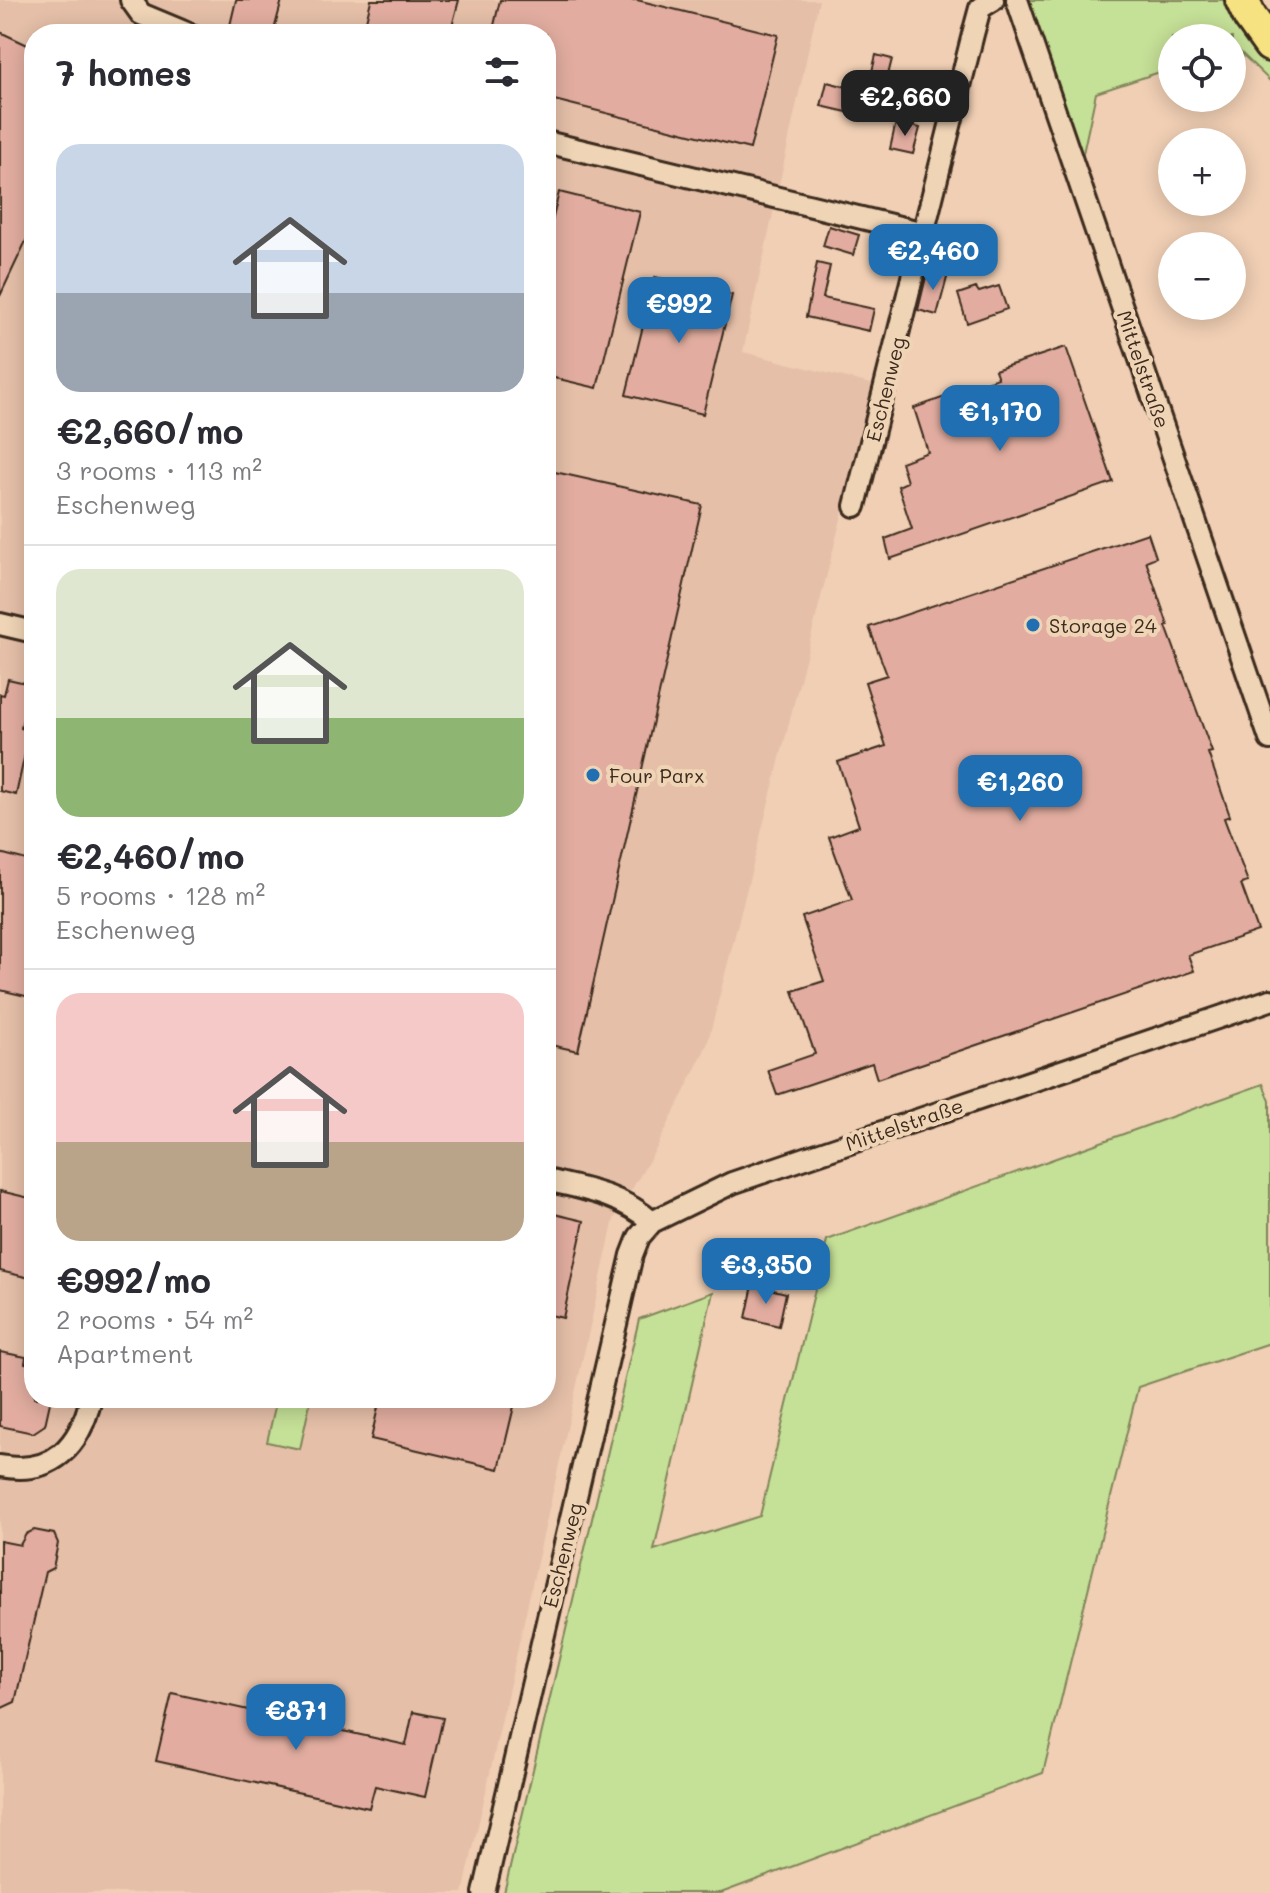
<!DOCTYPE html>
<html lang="en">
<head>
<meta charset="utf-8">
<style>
  body { margin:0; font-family:Mali,sans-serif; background:#f2f2f3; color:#2b2b33; height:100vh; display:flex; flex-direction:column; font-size:30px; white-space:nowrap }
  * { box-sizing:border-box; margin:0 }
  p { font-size:26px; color:#7c7c81 }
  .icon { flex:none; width:44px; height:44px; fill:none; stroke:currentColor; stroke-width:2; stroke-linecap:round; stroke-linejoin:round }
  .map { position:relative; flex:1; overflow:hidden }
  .sheet { position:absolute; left:24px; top:24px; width:532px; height:1384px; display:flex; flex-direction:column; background:#fff; border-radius:32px; box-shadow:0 4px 20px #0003 }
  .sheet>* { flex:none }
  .fabs { position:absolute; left:1158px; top:24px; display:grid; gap:16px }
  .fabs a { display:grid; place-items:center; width:88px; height:88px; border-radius:50%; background:#fff; box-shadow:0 4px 20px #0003; font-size:40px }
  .price { position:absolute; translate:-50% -68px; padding:0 18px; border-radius:16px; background:#1f6fb2; color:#fff; font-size:26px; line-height:52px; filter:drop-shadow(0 2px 4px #0008) }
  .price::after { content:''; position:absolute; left:50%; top:48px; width:24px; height:18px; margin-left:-12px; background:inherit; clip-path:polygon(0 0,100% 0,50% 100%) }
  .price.active { background:#222; color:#fff }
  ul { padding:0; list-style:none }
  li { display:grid; align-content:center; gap:16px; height:424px; padding:0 32px }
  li+li { border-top:2px solid #e1e1e2 }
  li span { display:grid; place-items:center; height:248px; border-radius:24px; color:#555 }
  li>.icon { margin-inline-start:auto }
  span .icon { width:144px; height:144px; fill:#fffc; stroke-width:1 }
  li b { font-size:34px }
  h2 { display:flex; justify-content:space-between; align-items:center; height:96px; padding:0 32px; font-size:34px }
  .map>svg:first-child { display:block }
  .built { fill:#e5bfa8; fill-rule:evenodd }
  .green { fill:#c5e097; stroke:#80855a; stroke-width:2 }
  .building { fill:#e2ada0; stroke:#3b2a1e; stroke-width:2 }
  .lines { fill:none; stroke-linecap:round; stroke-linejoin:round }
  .minor-casing { stroke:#3b2a1e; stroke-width:26 }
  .trunk-casing { stroke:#3b2a1e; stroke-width:38 }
  .minor { stroke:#efd4b6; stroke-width:20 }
  .trunk { stroke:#f6e281; stroke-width:32 }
  .poi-dot { fill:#1f6fb2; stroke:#efd4b6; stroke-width:3 }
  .labels { text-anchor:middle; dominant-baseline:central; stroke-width:8; stroke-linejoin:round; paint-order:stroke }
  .street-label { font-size:20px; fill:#3b2a1e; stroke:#efd4b6 }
  .poi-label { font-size:20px; fill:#3b2a1e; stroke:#efd4b6; text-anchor:start }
</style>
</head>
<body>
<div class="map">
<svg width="1270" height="1893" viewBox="0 0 1270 1893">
  <rect width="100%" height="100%" fill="#f0cfb4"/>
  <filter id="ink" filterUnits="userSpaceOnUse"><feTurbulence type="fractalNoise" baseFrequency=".0125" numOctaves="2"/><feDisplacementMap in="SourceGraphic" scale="16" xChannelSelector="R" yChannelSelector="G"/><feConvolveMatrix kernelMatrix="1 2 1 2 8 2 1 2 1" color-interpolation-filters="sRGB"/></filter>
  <g filter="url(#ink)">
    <path class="built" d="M 0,0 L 819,0 L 743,352 L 875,385 L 707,1045 L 657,1147 L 614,1219 L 463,1893 L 0,1893 ZM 34,34 L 546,34 L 546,1398 L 34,1398 Z"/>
    <path class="green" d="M 1027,0 L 1224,0 L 1247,42 L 1270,62 L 1270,81 L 1235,47 L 1232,48 L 1232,38 L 1172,38 L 1172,68 L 1096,93 L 1082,158 Z
      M 1263,1084 L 1270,1101 L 1270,1343 L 1138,1387 L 1043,1773 L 721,1893 L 504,1893 L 639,1319 L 713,1292 L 654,1550 L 760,1516 L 827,1240 Z
      M 277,1398 L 311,1398 L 300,1449 L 267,1442 Z"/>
    <path class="building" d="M 236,0 L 282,0 L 273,34 L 228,34 Z
      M 371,0 L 459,0 L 450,34 L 363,34 Z
      M 500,0 L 637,0 L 778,35 L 750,149 L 546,98 L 546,34 L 492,34 Z
      M 0,32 L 34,48 L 34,224 L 0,296 Z
      M 876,55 L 892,59 L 877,119 L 821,106 L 827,82 L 867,92 Z
      M 896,122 L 920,128 L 913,154 L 890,149 Z
      M 559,192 L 640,212 L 597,388 L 546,376 L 546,247 Z
      M 829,226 L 859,235 L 853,255 L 823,246 Z
      M 817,263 L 830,266 L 823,298 L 874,309 L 869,331 L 806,317 Z
      M 928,269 L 948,274 L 937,315 L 918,310 Z
      M 655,277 L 732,295 L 703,414 L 626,395 Z
      M 999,286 L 1007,309 L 967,323 L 958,294 L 976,288 L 979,292 Z
      M 1066,347 L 1113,482 L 890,559 L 885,539 L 912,529 L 898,486 L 907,482 L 901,462 L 928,452 L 914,408 L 998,378 L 995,370 Z
      M 546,470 L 702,505 L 578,1051 L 546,1044 Z
      M 1148,533 L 1156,557 L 1146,561 L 1168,625 L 1166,626 L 1212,752 L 1208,753 L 1230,816 L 1224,818 L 1248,882 L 1241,884 L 1258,931 L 1188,955 L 1194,971 L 877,1079 L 872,1063 L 777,1095 L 768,1070 L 815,1054 L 793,991 L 824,981 L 802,917 L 852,900 L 829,837 L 859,826 L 838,762 L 886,746 L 865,682 L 887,675 L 869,627 Z
      M 8,679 L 30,684 L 21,728 L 30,731 L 16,795 L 0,791 L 0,694 L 4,695 Z
      M 0,853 L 34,862 L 34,998 L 0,990 Z
      M 0,1191 L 34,1199 L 34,1279 L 0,1271 Z
      M 546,1212 L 584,1221 L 563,1318 L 546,1314 Z
      M 753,1285 L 786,1293 L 779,1326 L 746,1318 Z
      M 0,1352 L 26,1357 L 25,1363 L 34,1365 L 34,1398 L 51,1398 L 45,1425 L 33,1433 L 0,1426 Z
      M 380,1398 L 516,1398 L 499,1469 L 371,1439 Z
      M 34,1530 L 54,1534 L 58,1543 L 53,1568 L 45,1572 L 15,1702 L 0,1709 L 0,1541 L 20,1545 L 26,1534 Z
      M 172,1693 L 406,1745 L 413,1712 L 443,1718 L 425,1797 L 375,1786 L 369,1808 L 156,1761 Z"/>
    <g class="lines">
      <defs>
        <path id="minor" d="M 131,0 L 141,14 L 189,34
          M 1017,0 L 1270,739
          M 546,142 L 924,233
          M 855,506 L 973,34 L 980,8 L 993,0
          M 0,624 L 34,632
          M 546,1180 C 584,1189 622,1195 652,1222
          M 0,1466 C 53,1476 80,1446 91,1398
          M 484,1893 L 632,1255 L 639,1237 L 652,1222 L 732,1183 L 1270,1000"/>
        <path id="trunk" d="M 1242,0 L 1250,17 L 1270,45"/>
      </defs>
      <use href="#minor" class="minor-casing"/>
      <use href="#trunk" class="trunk-casing"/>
      <use href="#minor" class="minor"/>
      <use href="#trunk" class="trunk"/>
    </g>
  </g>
  <g class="poi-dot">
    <circle cx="1033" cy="625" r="8"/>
    <circle cx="593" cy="775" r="8"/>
  </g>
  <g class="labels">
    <g class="street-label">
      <text transform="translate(1144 369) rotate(71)">Mittelstraße</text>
      <text transform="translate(885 389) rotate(-76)">Eschenweg</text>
      <text transform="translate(904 1124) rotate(-19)">Mittelstraße</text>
      <text transform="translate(562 1555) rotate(-76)">Eschenweg</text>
    </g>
    <g class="poi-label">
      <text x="1049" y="625">Storage 24</text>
      <text x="609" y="775">Four Parx</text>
    </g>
  </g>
</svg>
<div class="fabs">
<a><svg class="icon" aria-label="locate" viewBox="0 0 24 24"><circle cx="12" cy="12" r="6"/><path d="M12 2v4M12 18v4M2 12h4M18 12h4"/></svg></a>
<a>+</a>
<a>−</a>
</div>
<b class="price active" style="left:905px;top:138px">€2,660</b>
<b class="price" style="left:933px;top:292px">€2,460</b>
<b class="price" style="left:679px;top:345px">€992</b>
<b class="price" style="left:1000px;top:453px">€1,170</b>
<b class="price" style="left:1020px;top:823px">€1,260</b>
<b class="price" style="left:766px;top:1306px">€3,350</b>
<b class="price" style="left:296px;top:1752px">€871</b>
<section class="sheet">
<h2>7 homes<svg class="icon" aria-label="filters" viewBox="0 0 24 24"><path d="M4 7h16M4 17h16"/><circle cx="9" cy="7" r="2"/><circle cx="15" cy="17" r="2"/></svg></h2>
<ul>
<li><span style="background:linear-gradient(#c9d6e8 60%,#9aa5b1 0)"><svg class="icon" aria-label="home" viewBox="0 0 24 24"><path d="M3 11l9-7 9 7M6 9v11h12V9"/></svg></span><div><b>€2,660/mo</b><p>3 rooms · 113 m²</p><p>Eschenweg</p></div></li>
<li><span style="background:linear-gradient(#dfe7d0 60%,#8fb573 0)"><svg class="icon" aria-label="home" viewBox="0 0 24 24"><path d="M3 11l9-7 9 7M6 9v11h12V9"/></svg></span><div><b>€2,460/mo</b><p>5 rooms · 128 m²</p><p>Eschenweg</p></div></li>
<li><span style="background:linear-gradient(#f6c9c9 60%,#b9a48a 0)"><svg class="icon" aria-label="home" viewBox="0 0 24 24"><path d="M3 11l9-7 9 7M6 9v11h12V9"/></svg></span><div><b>€992/mo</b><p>2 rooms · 54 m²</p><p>Apartment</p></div></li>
</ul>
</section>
</div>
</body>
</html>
